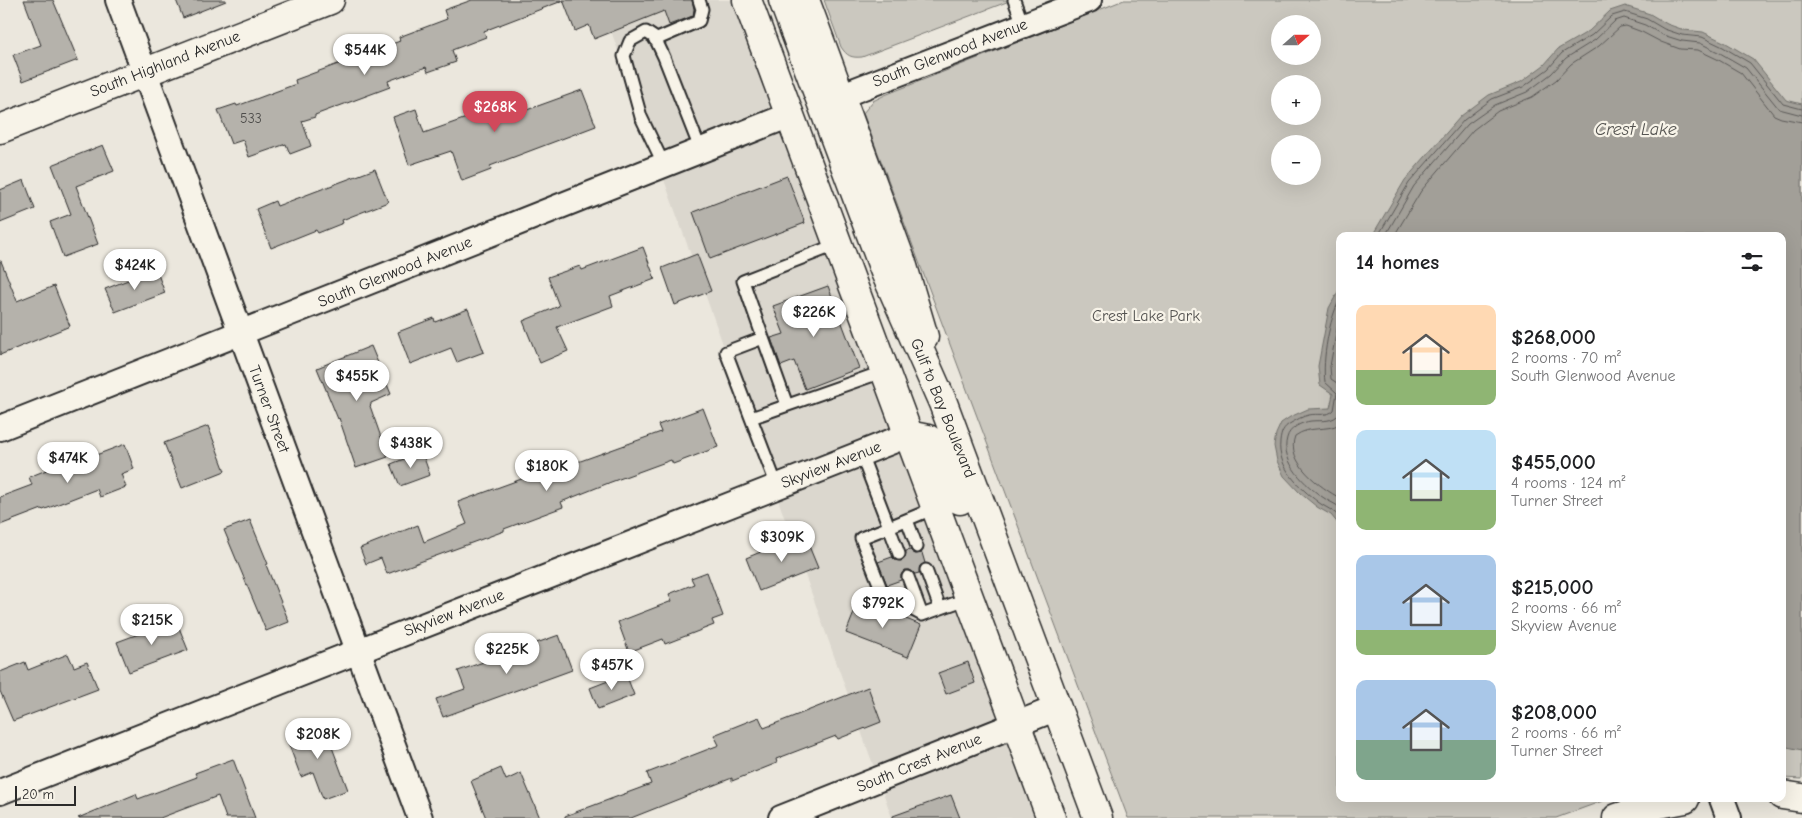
<!DOCTYPE html>
<html lang="en">
<head>
<meta charset="utf-8">
<style>
  body { margin:0; font-family:"Comic Neue",sans-serif; background:#f2f2f2; color:#202124; height:100vh; display:flex; flex-direction:column; font-size:19px; white-space:nowrap }
  * { box-sizing:border-box; margin:0 }
  p { font-size:16px; color:#757577 }
  .icon { flex:none; width:28px; height:28px; fill:none; stroke:currentColor; stroke-width:2; stroke-linecap:round; stroke-linejoin:round }
  .map { position:relative; flex:1; overflow:hidden }
  .details { position:absolute; left:1336px; top:232px; width:450px; height:570px; display:flex; flex-direction:column; background:#fff; border-radius:10px; box-shadow:0 5px 20px #0002 }
  .details>* { flex:none }
  .needle { width:32px; rotate:69deg }
  .tools { position:absolute; left:1271px; top:15px; display:grid; gap:10px }
  .tools a { display:grid; place-items:center; width:50px; height:50px; border-radius:50%; background:#fff; box-shadow:0 5px 20px #0002; font-size:25px }
  .scale { position:absolute; left:15px; bottom:12px; width:61px; box-sizing:border-box; padding-left:5px; border:2px solid #2b2b2b; border-top:0; font-size:14px; line-height:18px; white-space:nowrap; color:#2b2b2b; -webkit-text-stroke:4px #f7f3e8; paint-order:stroke }
  .price { position:absolute; translate:-50% -42px; padding:0 11px; border-radius:18px; background:#fff; color:#222; font-size:16px; line-height:32px; filter:drop-shadow(0 1px 2px #0008) }
  .price::after { content:''; position:absolute; left:50%; top:30px; width:15px; height:11px; margin-left:-8px; background:inherit; clip-path:polygon(0 0,100% 0,50% 100%) }
  .price.active { background:#d1495b; color:#fff }
  ul { padding:0; list-style:none }
  li { display:flex; align-items:center; gap:15px; height:125px; padding:0 20px }
  li span { display:grid; place-items:center; flex:none; width:140px; height:100px; border-radius:10px; color:#555 }
  li>.icon { margin-inline-start:auto }
  span .icon { width:60px; height:60px; fill:#fffc; stroke-width:1 }
  li b { font-size:21px }
  h2 { display:flex; justify-content:space-between; align-items:center; height:60px; padding:0 20px; font-size:21px }
  .map>svg:first-child { display:block }
  .built { fill:#dbd7ce }
  .green { fill:#cbc8bf; stroke:#7b7a75; fill-rule:evenodd }
  .water { fill:#a29f98; stroke:#72716c }
  .lines { fill:none; stroke-linecap:round; stroke-linejoin:round }
  .shore { stroke:#5b5957; stroke-width:1 }
  .building { fill:#b5b2ab; stroke:#2b2b2b }
  .lane-casing { stroke:#2b2b2b; stroke-width:15 }
  .street-casing { stroke:#2b2b2b; stroke-width:28 }
  .secondary-casing { stroke:#2b2b2b; stroke-width:31 }
  .primary-casing { stroke:#2b2b2b; stroke-width:31 }
  .lane { stroke:#f7f3e8; stroke-width:11 }
  .street { stroke:#f7f3e8; stroke-width:24 }
  .secondary { stroke:#f7f3e8; stroke-width:28 }
  .primary { stroke:#f7f3e8; stroke-width:28 }
  .labels { text-anchor:middle; dominant-baseline:central; stroke-width:4.5; stroke-linejoin:round; paint-order:stroke }
  .number-label { font-size:14px; fill:#4e4d4b }
  .street-label { font-size:16px; fill:#2b2b2b; stroke:#f7f3e8 }
  .park-label { font-size:16px; fill:#535250; stroke:#f7f3e8 }
  .water-label { font-size:18px; font-style:italic; fill:#555451; stroke:#f7f3e8 }
</style>
</head>
<body>
<div class="map">
<svg width="1802" height="818" viewBox="0 0 1802 818">
  <rect width="100%" height="100%" fill="#ebe7dd"/>
  <filter id="ink" filterUnits="userSpaceOnUse"><feTurbulence type="fractalNoise" baseFrequency=".02" numOctaves="2"/><feDisplacementMap in="SourceGraphic" scale="10" xChannelSelector="R" yChannelSelector="G"/><feConvolveMatrix kernelMatrix="1 2 1 2 8 2 1 2 1" color-interpolation-filters="sRGB"/></filter>
  <g filter="url(#ink)">
    <path class="built" d="M 600,0 L 734,0 L 775,110 L 656,157 Z
      M 782,130 L 893,430 L 771,478 L 663,177 Z
      M 900,449 L 999,720 L 875,770 L 777,497 Z
      M 1007,739 L 1036,818 L 892,818 L 882,789 Z"/>
    <path class="green" d="M 824,0 L 1012,0 L 862,57 C 851,58 847,56 841,47 Z
      M 1124,0 L 1802,0 L 1802,779 L 1782,778 L 1782,236 L 1340,236 L 1340,799 L 1608,799 L 1556,818 L 1128,818 L 863,113 L 873,101 L 885,95 ZM 1280,24 L 1312,24 L 1312,56 L 1280,56 ZM 1280,84 L 1312,84 L 1312,116 L 1280,116 ZM 1280,144 L 1312,144 L 1312,176 L 1280,176 Z"/>
    <path class="water" d="M 1625,6 L 1650,14 L 1667,24 L 1684,30 L 1703,32 L 1726,43 L 1753,59 L 1786,100 L 1802,104 L 1802,750 L 1782,746 L 1782,236 L 1372,236 L 1405,180 L 1461,116 L 1489,95 L 1521,82 L 1544,65 L 1558,49 L 1589,31 L 1610,11 Z
      M 1340,288 L 1340,526 L 1331,515 L 1317,507 L 1300,493 L 1284,476 L 1277,461 L 1274,446 L 1276,434 L 1281,423 L 1290,417 L 1308,409 L 1330,408 L 1333,394 L 1320,385 L 1318,366 L 1329,308 Z"/>
    <g class="lines">
      <path class="shore" d="M 1378,236 L 1409,183 L 1464,120 L 1492,99 L 1523,87 L 1548,69 L 1562,53 L 1592,35 L 1612,16 L 1625,12 L 1647,19 L 1664,29 L 1682,35 L 1702,37 L 1723,47 L 1750,63 L 1783,104 L 1802,109
        M 1385,236 L 1414,186 L 1468,124 L 1495,105 L 1527,92 L 1551,74 L 1566,58 L 1595,40 L 1615,21 L 1624,18 L 1645,25 L 1663,35 L 1682,41 L 1700,43 L 1720,53 L 1746,68 L 1779,109 L 1802,115
        M 1394,236 L 1421,191 L 1473,130 L 1498,111 L 1532,97 L 1556,80 L 1571,64 L 1599,46 L 1620,27 L 1626,26 L 1642,32 L 1661,42 L 1680,49 L 1698,50 L 1717,59 L 1741,73 L 1774,115 L 1781,118 L 1802,122
        M 1340,299 C 1329,319 1322,360 1325,382 L 1337,393 L 1334,410 C 1328,417 1317,413 1309,415 C 1303,416 1296,420 1291,423 C 1283,427 1281,433 1280,442 C 1277,467 1300,488 1318,502 C 1326,508 1334,510 1340,518
        M 1340,313 L 1330,366 L 1331,379 L 1340,385
        M 1340,413 C 1333,423 1322,420 1311,421 C 1302,422 1289,428 1287,438 C 1280,462 1306,486 1324,498 C 1329,502 1335,503 1340,508
        M 1340,424 C 1325,432 1310,425 1295,436 C 1285,462 1321,488 1340,498"/>
    </g>
    <path class="building" d="M 24,0 L 53,0 L 78,60 L 23,81 L 13,55 L 41,45 Z
      M 176,0 L 226,0 L 226,1 L 183,18 Z
      M 472,0 L 562,0 L 562,1 L 484,31 L 486,37 L 452,50 L 456,62 L 428,72 L 426,67 L 388,81 L 390,87 L 315,115 L 315,117 L 302,121 L 311,146 L 290,154 L 286,144 L 249,157 L 243,140 L 231,144 L 218,110 L 236,104 L 237,106 L 296,84 L 295,80 L 400,41 L 399,37 L 447,19 L 444,10 Z
      M 563,0 L 692,0 L 694,9 L 693,16 L 669,25 L 664,11 L 594,39 L 589,25 L 575,31 Z
      M 582,90 L 596,126 L 490,166 L 491,170 L 462,181 L 451,151 L 409,165 L 393,117 L 416,109 L 424,133 L 472,116 L 473,118 L 520,100 L 524,111 Z
      M 103,145 L 114,171 L 76,186 L 98,244 L 63,257 L 50,222 L 71,214 L 52,165 Z
      M 375,169 L 388,202 L 342,220 L 343,223 L 318,233 L 316,230 L 271,248 L 256,209 L 275,201 L 277,206 Z
      M 787,176 L 805,223 L 710,259 L 693,212 Z
      M 24,180 L 35,209 L 0,223 L 0,190 Z
      M 643,247 L 655,279 L 610,296 L 613,306 L 557,327 L 568,351 L 540,363 L 523,321 L 559,306 L 548,277 L 580,266 L 582,270 Z
      M 697,254 L 711,291 L 675,305 L 662,268 Z
      M 0,261 L 1,261 L 17,301 L 54,286 L 70,326 L 0,355 Z
      M 156,269 L 165,293 L 115,312 L 105,289 Z
      M 828,286 L 859,368 L 805,389 L 794,361 L 781,366 L 771,338 L 784,334 L 773,306 Z
      M 468,309 L 484,352 L 457,362 L 451,348 L 410,364 L 398,332 L 434,318 L 435,322 Z
      M 371,346 L 391,394 L 371,403 L 371,405 L 370,406 L 388,457 L 356,468 L 339,418 L 338,419 L 317,368 Z
      M 703,408 L 718,447 L 673,464 L 671,460 L 611,482 L 561,502 L 563,507 L 504,529 L 504,531 L 387,574 L 381,558 L 366,564 L 360,548 L 418,525 L 424,542 L 467,524 L 458,502 L 549,469 L 550,472 L 661,432 L 658,425 Z
      M 208,426 L 225,471 L 182,488 L 164,443 Z
      M 125,444 L 134,469 L 121,474 L 126,487 L 100,497 L 97,489 L 43,510 L 42,509 L 0,525 L 0,497 L 32,485 L 29,477 L 66,462 L 67,466 Z
      M 422,452 L 430,475 L 400,486 L 391,464 Z
      M 250,520 L 268,564 L 266,565 L 289,622 L 266,631 L 224,530 Z
      M 804,534 L 818,568 L 759,591 L 746,558 Z
      M 910,550 L 915,554 L 922,553 L 925,563 L 920,566 L 919,573 L 915,574 L 910,570 L 905,570 L 901,575 L 901,580 L 887,585 L 878,562 L 892,557 L 895,560 L 901,561 L 905,558 L 906,551 Z
      M 707,572 L 723,616 L 712,620 L 714,625 L 665,644 L 663,639 L 629,652 L 618,622 L 672,601 L 669,594 L 694,584 L 691,578 Z
      M 859,600 L 921,625 L 908,657 L 846,633 Z
      M 176,620 L 188,650 L 129,672 L 117,642 Z
      M 559,635 L 572,670 L 443,717 L 436,699 L 465,689 L 458,671 Z
      M 68,654 L 74,667 L 87,662 L 98,689 L 13,721 L 0,691 L 0,672 L 25,662 L 28,670 Z
      M 968,662 L 975,683 L 946,694 L 938,673 Z
      M 626,674 L 634,695 L 598,709 L 590,688 Z
      M 868,687 L 881,722 L 838,739 L 836,736 L 776,759 L 777,763 L 732,781 L 732,778 L 631,818 L 565,818 L 565,816 L 651,784 L 647,773 L 719,745 L 714,735 L 759,717 L 764,728 Z
      M 323,723 L 348,790 L 323,799 L 313,772 L 301,777 L 286,737 Z
      M 233,759 L 255,818 L 226,818 L 218,796 L 160,818 L 78,818 L 136,794 L 138,799 L 197,777 L 195,773 Z
      M 501,768 L 506,780 L 521,773 L 540,818 L 486,818 L 471,781 Z
      M 951,795 L 960,818 L 893,818 L 893,816 Z"/>
    <g class="lines">
      <defs>
        <path id="lane" d="M 1014,0 L 1023,25
          M 655,40 L 699,21 L 702,9 L 699,0
          M 664,165 L 641,117 L 624,56 L 630,41 L 646,32 L 655,38 L 664,57 L 701,151
          M 763,338 L 787,405
          M 751,418 L 726,352 L 763,338 L 743,281 L 838,244
          M 861,454 L 889,527 L 935,508
          M 777,486 L 751,418 L 885,371
          M 907,520 L 917,547
          M 899,554 L 889,527 L 861,538 L 883,594 L 922,615
          M 926,570 L 940,608
          M 908,577 L 922,615 L 969,598"/>
        <path id="street" d="M 118,0 L 420,818
          M 840,96 L 1089,0
          M 0,428 L 790,115
          M 0,792 L 908,435
          M 1722,799 L 1729,818
          M 781,818 L 1057,708"/>
        <path id="secondary" d="M 805,0 L 902,263 L 924,337
          M 0,129 L 330,0
          M 1782,795 L 1802,798
          M 1617,818 L 1659,804 L 1685,799"/>
        <path id="primary" d="M 747,0 L 1051,818
          M 783,0 L 885,272 L 943,403 L 1098,818
          M 908,435 L 928,439 L 941,452 L 960,500"/>
      </defs>
      <use href="#lane" class="lane-casing"/>
      <use href="#street" class="street-casing"/>
      <use href="#secondary" class="secondary-casing"/>
      <use href="#primary" class="primary-casing"/>
      <use href="#lane" class="lane"/>
      <use href="#street" class="street"/>
      <use href="#secondary" class="secondary"/>
      <use href="#primary" class="primary"/>
    </g>
  </g>
  <g class="labels">
    <g class="number-label">
      <text x="251" y="118">533</text>
    </g>
    <g class="street-label">
      <text transform="translate(950 53) rotate(-21)">South Glenwood Avenue</text>
      <text transform="translate(165 64) rotate(-21)">South Highland Avenue</text>
      <text transform="translate(395 272) rotate(-22)">South Glenwood Avenue</text>
      <text transform="translate(943 408) rotate(68)">Gulf to Bay Boulevard</text>
      <text transform="translate(269 409) rotate(70)">Turner Street</text>
      <text transform="translate(831 465) rotate(-21)">Skyview Avenue</text>
      <text transform="translate(454 613) rotate(-21)">Skyview Avenue</text>
      <text transform="translate(919 763) rotate(-22)">South Crest Avenue</text>
    </g>
    <g class="park-label">
      <text x="1146" y="316">Crest Lake Park</text>
    </g>
    <g class="water-label">
      <text x="1636" y="129">Crest Lake</text>
    </g>
  </g>
</svg>
<div class="tools">
<a><svg class="needle" viewBox="-14 -14 28 28"><path d="M0-13l5 13h-10z" fill="#e53935"/><path d="M0 13l5-13h-10z" fill="#757577"/></svg></a>
<a>+</a>
<a>−</a>
</div>
<div class="scale">20 m</div>
<b class="price" style="left:365px;top:76px">$544K</b>
<b class="price active" style="left:495px;top:133px">$268K</b>
<b class="price" style="left:135px;top:291px">$424K</b>
<b class="price" style="left:814px;top:338px">$226K</b>
<b class="price" style="left:357px;top:402px">$455K</b>
<b class="price" style="left:411px;top:469px">$438K</b>
<b class="price" style="left:68px;top:484px">$474K</b>
<b class="price" style="left:547px;top:492px">$180K</b>
<b class="price" style="left:782px;top:563px">$309K</b>
<b class="price" style="left:883px;top:629px">$792K</b>
<b class="price" style="left:152px;top:646px">$215K</b>
<b class="price" style="left:507px;top:675px">$225K</b>
<b class="price" style="left:612px;top:691px">$457K</b>
<b class="price" style="left:318px;top:760px">$208K</b>
<section class="details">
<h2>14 homes<svg class="icon" aria-label="filters" viewBox="0 0 24 24"><path d="M4 7h16M4 17h16"/><circle cx="9" cy="7" r="2"/><circle cx="15" cy="17" r="2"/></svg></h2>
<ul>
<li><span style="background:linear-gradient(#ffd9b3 65%,#8fb573 0)"><svg class="icon" aria-label="home" viewBox="0 0 24 24"><path d="M3 11l9-7 9 7M6 9v11h12V9"/></svg></span><div><b>$268,000</b><p>2 rooms · 70 m²</p><p>South Glenwood Avenue</p></div></li>
<li><span style="background:linear-gradient(#bfe0f5 60%,#8fb573 0)"><svg class="icon" aria-label="home" viewBox="0 0 24 24"><path d="M3 11l9-7 9 7M6 9v11h12V9"/></svg></span><div><b>$455,000</b><p>4 rooms · 124 m²</p><p>Turner Street</p></div></li>
<li><span style="background:linear-gradient(#a9c7e8 75%,#8fb573 0)"><svg class="icon" aria-label="home" viewBox="0 0 24 24"><path d="M3 11l9-7 9 7M6 9v11h12V9"/></svg></span><div><b>$215,000</b><p>2 rooms · 66 m²</p><p>Skyview Avenue</p></div></li>
<li><span style="background:linear-gradient(#a9c7e8 60%,#7fa58c 0)"><svg class="icon" aria-label="home" viewBox="0 0 24 24"><path d="M3 11l9-7 9 7M6 9v11h12V9"/></svg></span><div><b>$208,000</b><p>2 rooms · 66 m²</p><p>Turner Street</p></div></li>
</ul>
</section>
</div>
</body>
</html>
